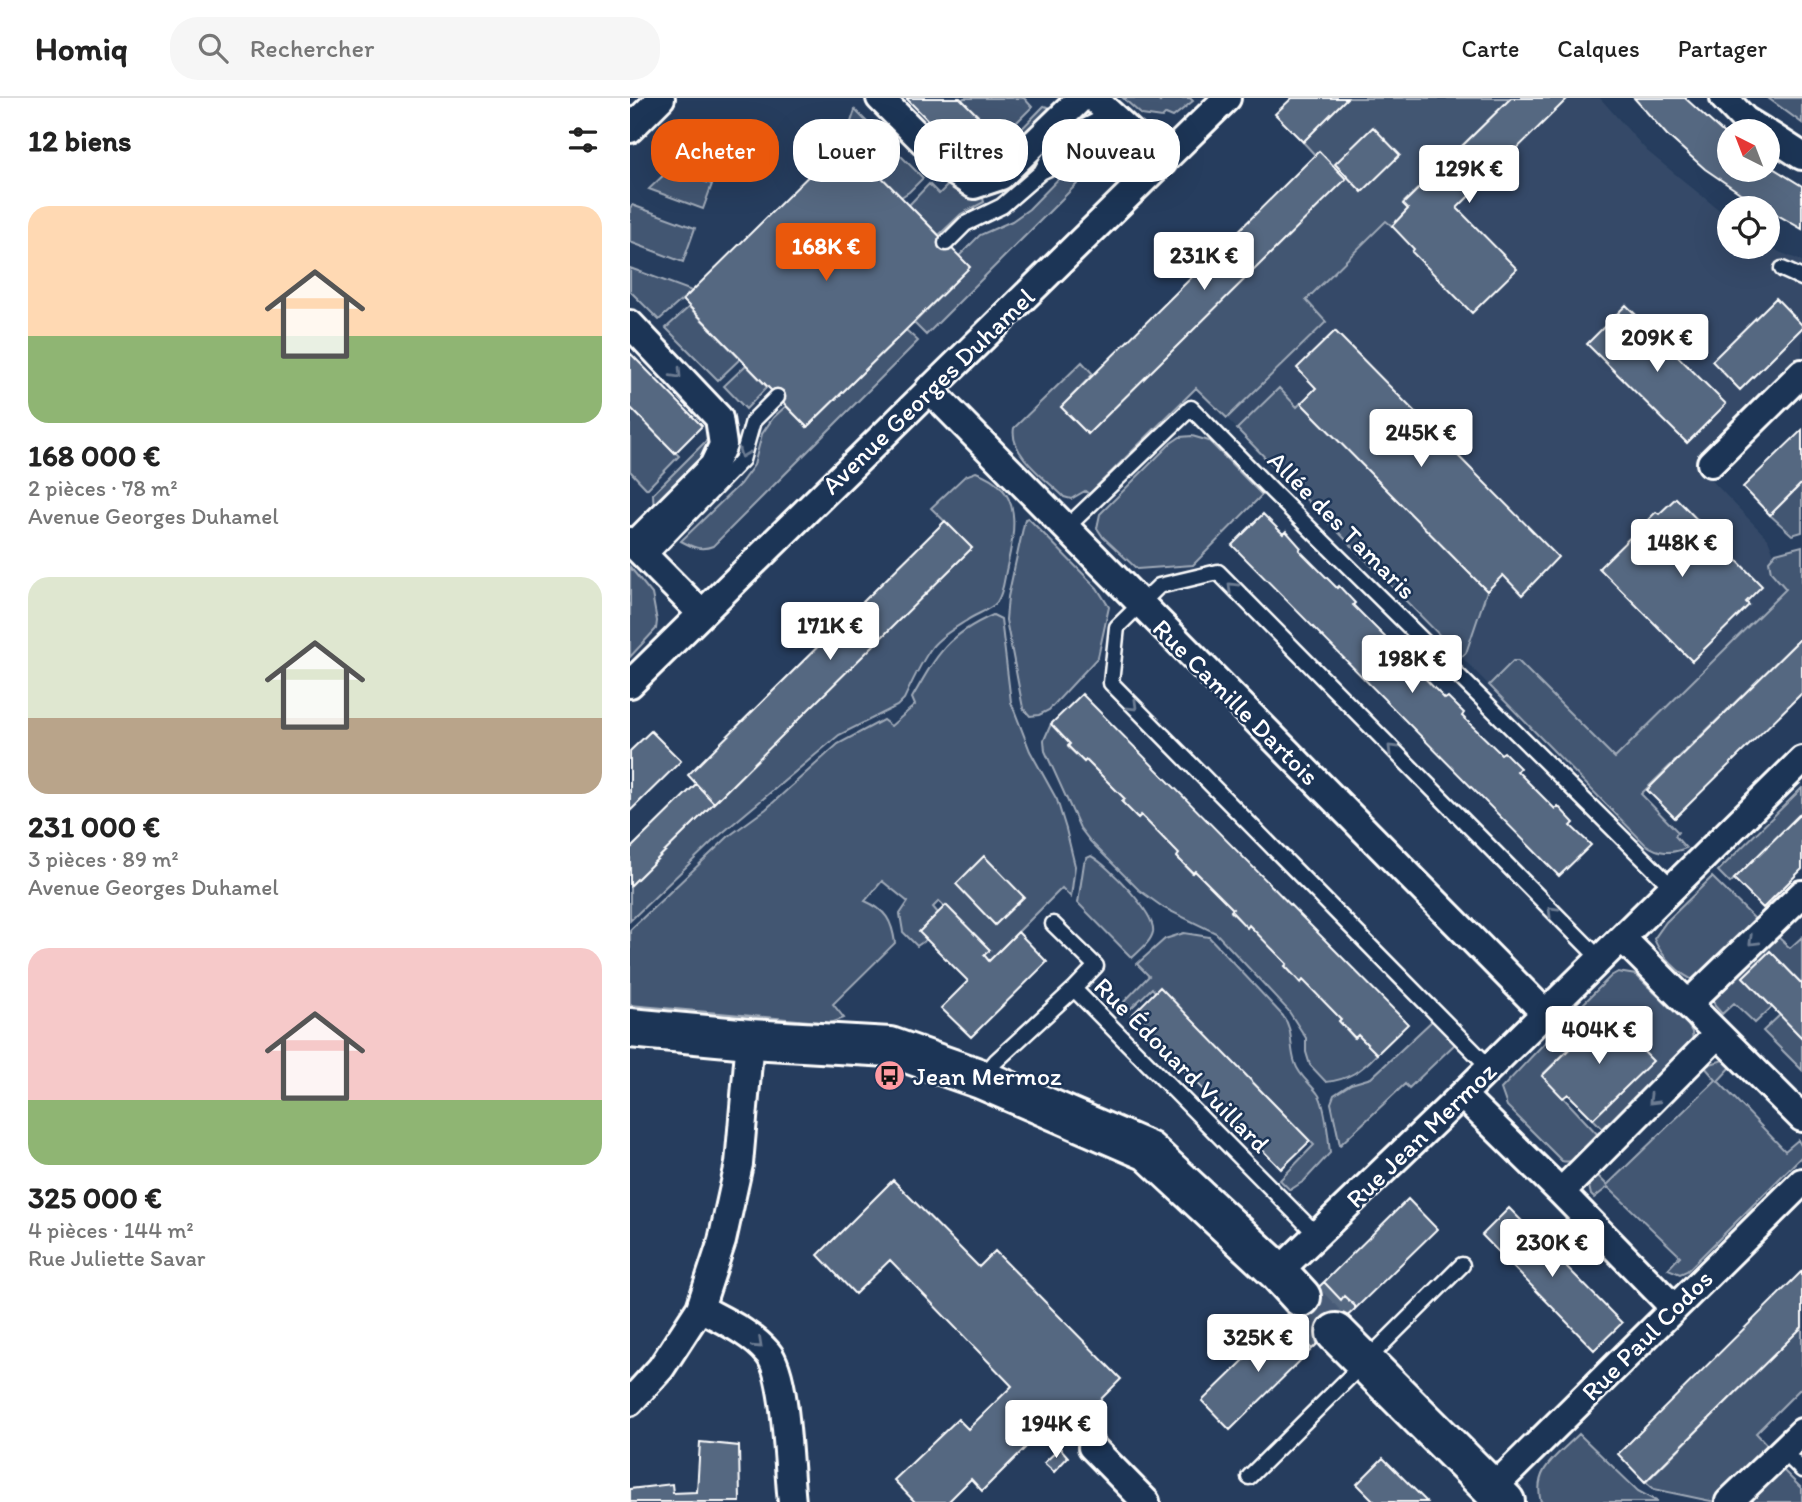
<!DOCTYPE html>
<html lang="fr">
<head>
<meta charset="utf-8">
<style>
  body { margin:0; font-family:Itim,sans-serif; background:#f6f6f6; color:#222; height:100vh; display:flex; flex-direction:column; font-size:26px; white-space:nowrap }
  * { box-sizing:border-box; margin:0 }
  p { font-size:23px; color:#767676 }
  .icon { flex:none; width:38px; height:38px; fill:none; stroke:currentColor; stroke-width:2; stroke-linecap:round; stroke-linejoin:round }
  .map { position:relative; flex:1; overflow:hidden }
  .side { display:flex; flex-direction:column; background:#fff; width:630px }
  .side>* { flex:none }
  .hud { position:absolute; left:21px; top:21px; width:665px; height:63px; display:flex; gap:14px }
  .needle { width:46px; rotate:318deg }
  .buttons { position:absolute; left:1087px; top:21px; display:grid; gap:14px }
  .buttons a { display:grid; place-items:center; width:63px; height:63px; border-radius:50%; background:#fff; box-shadow:0 7px 28px #0002; font-size:35px }
  .price { position:absolute; translate:-50% -60px; padding:0 16px; border-radius:7px; background:#fff; color:#222; font-size:23px; line-height:46px; filter:drop-shadow(0 2px 4px #0008) }
  .price::after { content:''; position:absolute; left:50%; top:42px; width:21px; height:16px; margin-left:-10px; background:inherit; clip-path:polygon(0 0,100% 0,50% 100%) }
  .price.selected { background:#ea580c; color:#fff }
  ul { padding:0; list-style:none }
  li { display:grid; align-content:center; gap:14px; height:371px; padding:0 28px }
  li span { display:grid; place-items:center; height:217px; border-radius:21px; color:#555 }
  li>.icon { margin-inline-start:auto }
  span .icon { width:126px; height:126px; fill:#fffc; stroke-width:1 }
  li b { font-size:30px }
  h2 { display:flex; justify-content:space-between; align-items:center; height:84px; padding:0 28px; font-size:30px }
  .pill { padding:0 24px; border-radius:28px; background:#fff; box-shadow:0 7px 28px #0002; font-size:24px; line-height:63px }
  .pill.selected { background:#ea580c; color:#fff }
  header { display:flex; align-items:center; gap:42px; box-sizing:border-box; height:98px; padding:0 35px; background:#fff; border-bottom:2px solid #e0e0e0 }
  header strong { font-size:33px }
  nav { display:flex; gap:38px; margin-inline-start:auto; font-size:24px }
  .search { width:490px; height:63px; background:#f6f6f6; display:flex; align-items:center; gap:18px; box-sizing:border-box; padding:0 24px; border-radius:28px; color:#767676; font-size:26px }
  main { display:flex; flex:1; min-height:0 }
  .map>svg:first-child { display:block }
  .built { fill:#344a68 }
  .green { fill:#425672; stroke:#a0aab8; stroke-width:2 }
  .building { fill:#556781; stroke:#fff; stroke-width:2 }
  .lines { fill:none; stroke-linecap:round; stroke-linejoin:round }
  .secondary-tunnel { stroke:#475a76; stroke-width:38; stroke-dasharray:38 19; stroke-linecap:butt }
  .lane-casing { stroke:#fff; stroke-width:19 }
  .street-casing { stroke:#fff; stroke-width:32 }
  .secondary-casing { stroke:#fff; stroke-width:44 }
  .lane { stroke:#1d3557; stroke-width:14 }
  .street { stroke:#1d3557; stroke-width:26 }
  .secondary { stroke:#1d3557; stroke-width:38 }
  .oneway { stroke:#6c7c92 }
  .labels { text-anchor:middle; dominant-baseline:central; stroke-width:5; stroke-linejoin:round; paint-order:stroke }
  .street-label { font-size:26px; fill:#fff; stroke:#1d3557 }
  .poi-label { font-size:26px; fill:#fff; stroke:#1d3557; text-anchor:start }
</style>
</head>
<body>
<header>
<strong>Homiq</strong>
<div class="search"><svg class="icon" aria-label="search" viewBox="0 0 24 24"><circle cx="10" cy="10" r="6"/><path d="M15 15l6 6"/></svg>Rechercher</div>
<nav><a>Carte</a><a>Calques</a><a>Partager</a></nav>
</header>
<main>
<section class="side">
<h2>12 biens<svg class="icon" aria-label="filters" viewBox="0 0 24 24"><path d="M4 7h16M4 17h16"/><circle cx="9" cy="7" r="2"/><circle cx="15" cy="17" r="2"/></svg></h2>
<ul>
<li><span style="background:linear-gradient(#ffd9b3 60%,#8fb573 0)"><svg class="icon" aria-label="home" viewBox="0 0 24 24"><path d="M3 11l9-7 9 7M6 9v11h12V9"/></svg></span><div><b>168 000 €</b><p>2 pièces · 78 m²</p><p>Avenue Georges Duhamel</p></div></li>
<li><span style="background:linear-gradient(#dfe7d0 65%,#b9a48a 0)"><svg class="icon" aria-label="home" viewBox="0 0 24 24"><path d="M3 11l9-7 9 7M6 9v11h12V9"/></svg></span><div><b>231 000 €</b><p>3 pièces · 89 m²</p><p>Avenue Georges Duhamel</p></div></li>
<li><span style="background:linear-gradient(#f6c9c9 70%,#8fb573 0)"><svg class="icon" aria-label="home" viewBox="0 0 24 24"><path d="M3 11l9-7 9 7M6 9v11h12V9"/></svg></span><div><b>325 000 €</b><p>4 pièces · 144 m²</p><p>Rue Juliette Savar</p></div></li>
</ul>
</section>
<div class="map">
<svg width="1172" height="1404" viewBox="0 0 1172 1404">
  <rect width="100%" height="100%" fill="#263d5e"/>
  <filter id="ink" filterUnits="userSpaceOnUse"><feTurbulence type="fractalNoise" baseFrequency=".0143" numOctaves="2"/><feDisplacementMap in="SourceGraphic" scale="14" xChannelSelector="R" yChannelSelector="G"/><feConvolveMatrix kernelMatrix="1 2 1 2 8 2 1 2 1" color-interpolation-filters="sRGB"/></filter>
  <g filter="url(#ink)">
    <path class="built" d="M 859,0 L 970,0 L 1017,53 L 1099,120 L 1099,149 L 1138,149 L 1138,146 L 1149,154 L 1172,163 L 1172,264 L 1066,366 L 1138,441 L 1157,490 L 957,687 L 565,288 Z"/>
    <path class="green" d="M 334,0 L 394,0 L 402,9 L 371,40 L 332,2 Z
      M 493,0 L 526,0 L 530,4 L 534,0 L 560,0 L 563,3 L 543,19 L 536,16 L 532,20 L 512,17 Z
      M 717,0 L 881,0 L 773,105 L 778,111 L 762,128 L 756,123 L 676,202 L 696,224 L 597,320 L 566,290 L 459,396 L 455,393 L 441,401 L 434,399 C 416,381 379,356 384,330 L 452,264 L 463,276 L 431,309 L 458,336 L 688,54 L 685,57 L 673,44 Z
      M 1138,0 L 1172,0 L 1172,25 Z
      M 414,8 L 428,12 L 369,72 L 346,78 Z
      M 225,12 L 293,80 L 279,94 L 271,99 L 215,42 Z
      M 80,31 L 100,38 L 84,80 L 45,65 Z
      M 463,61 L 471,62 L 296,237 L 284,225 L 339,169 L 329,158 L 350,137 L 382,123 L 399,111 L 443,66 Z
      M 40,71 L 82,86 L 73,111 L 19,91 Z
      M 320,85 L 352,97 L 354,104 L 331,116 L 309,137 L 279,107 L 299,86 L 309,96 Z
      M 2,107 L 65,130 L 53,164 L 0,144 L 0,110 Z
      M 0,170 L 62,193 L 29,222 L 0,193 Z
      M 59,209 L 110,261 L 88,282 L 36,230 Z
      M 276,232 L 288,243 L 83,448 C 71,453 62,449 51,443 L 110,386 L 124,367 L 132,336 L 143,320 L 156,308 L 177,329 Z
      M 116,267 L 137,289 L 116,311 L 94,288 Z
      M 649,290 L 667,309 L 671,305 L 857,493 L 836,555 L 831,559 L 607,331 Z
      M 0,309 L 49,358 L 17,391 L 0,373 Z
      M 85,334 L 83,353 L 24,414 L 23,396 Z
      M 562,338 L 579,343 L 632,397 L 563,467 L 507,471 L 473,439 L 467,430 L 470,416 L 541,345 L 550,339 Z
      M 346,374 C 395,391 385,433 376,473 C 374,483 373,495 367,504 C 361,512 345,516 336,523 C 325,530 311,538 302,549 C 291,564 282,584 274,601 L 267,608 L 209,637 L 84,742 L 0,823 L 0,788 L 342,450 L 301,410 L 335,378 Z
      M 1172,385 L 1172,434 L 1162,437 L 1140,417 Z
      M 398,420 L 467,490 L 479,509 L 468,559 L 419,612 L 409,617 L 400,618 L 393,610 L 376,522 L 378,499 L 395,421 Z
      M 1172,448 L 1172,539 L 1011,696 L 1048,734 L 1045,738 L 1056,750 C 1041,756 1029,756 1015,746 L 859,587 L 883,563 L 888,563 L 985,660 L 1156,491 L 1141,474 L 1139,463 L 1146,455 Z
      M 0,469 L 22,496 L 27,523 L 26,531 L 0,559 Z
      M 363,517 L 371,521 L 381,604 L 400,653 L 427,702 L 436,731 L 445,768 L 441,799 L 432,790 L 359,863 L 354,857 L 360,852 L 309,803 L 303,809 L 308,815 L 290,833 L 297,841 L 287,848 L 273,834 L 270,816 L 278,804 L 252,783 L 235,803 C 256,812 262,823 265,845 L 203,906 L 214,920 L 201,925 L 0,907 L 0,832 L 99,738 L 136,711 L 208,646 L 253,622 L 261,628 L 285,607 L 282,600 C 306,558 317,537 363,517 Z
      M 421,626 L 440,646 L 438,649 L 454,664 L 456,662 L 495,701 L 493,704 L 508,720 L 511,717 L 549,756 L 547,759 L 562,775 L 565,773 L 603,811 L 601,814 L 617,829 L 619,827 L 657,866 L 655,868 L 670,885 L 674,882 L 711,921 L 709,923 L 724,940 L 728,937 L 747,956 C 732,972 718,982 696,984 L 680,967 L 676,954 L 676,940 L 658,912 L 586,835 L 534,810 L 509,792 L 460,743 L 450,730 L 415,653 L 414,642 Z
      M 1172,690 L 1172,714 L 1100,785 L 1088,773 Z
      M 461,758 C 478,767 526,816 523,834 C 521,844 509,853 502,860 L 448,805 L 454,765 L 457,760 Z
      M 1082,779 L 1128,824 L 1066,883 C 1050,878 1030,856 1024,841 L 1036,824 Z
      M 554,835 L 579,839 L 653,918 C 664,932 659,948 665,965 C 669,978 680,985 688,996 C 695,1005 699,1043 700,1055 L 674,1083 L 660,1092 L 650,1082 L 684,1047 L 680,1043 L 530,890 L 525,894 L 522,890 L 497,914 L 490,908 L 519,878 L 507,866 L 535,841 Z
      M 1147,838 L 1160,850 L 1172,839 L 1172,886 L 1140,853 L 1113,879 L 1142,909 L 1125,925 L 1104,905 L 1092,916 L 1085,908 L 1083,901 Z
      M 988,874 L 1006,877 L 1058,927 L 1062,934 L 1063,944 L 975,1033 L 963,1021 L 1022,963 L 997,937 L 1001,933 L 979,912 L 912,977 L 970,1039 C 959,1049 948,1067 932,1063 L 877,1008 L 871,991 L 923,936 L 931,944 L 944,932 L 935,924 L 981,878 Z
      M 1150,917 L 1172,940 L 1172,972 L 1133,933 Z
      M 803,922 L 825,946 L 779,990 L 775,986 L 710,1047 L 701,1005 L 704,997 L 721,986 L 741,980 Z
      M 1093,962 L 1102,968 L 1088,983 L 1155,1053 L 1168,1042 L 1172,1049 L 1172,1058 L 1057,1173 L 1050,1176 L 1038,1171 L 1050,1158 L 978,1089 L 964,1100 L 961,1097 L 958,1084 L 965,1075 L 977,1087 L 1086,982 L 1074,968 Z
      M 1172,1229 L 1172,1289 L 1126,1335 L 1140,1350 L 1085,1404 L 1024,1391 L 1016,1384 Z
      M 949,1336 L 1008,1393 L 1028,1404 L 911,1404 C 902,1371 928,1357 949,1336 Z
      M 1148,1367 L 1172,1391 L 1172,1404 L 1124,1404 L 1117,1397 Z"/>
    <path class="building" d="M 276,0 L 330,0 L 367,37 L 340,65 Z
      M 662,0 L 717,0 L 673,44 L 645,16 Z
      M 881,0 L 938,0 L 827,110 L 887,171 L 842,215 L 782,154 L 784,151 L 762,128 L 778,111 L 773,106 Z
      M 1004,0 L 1055,0 L 1099,40 L 1099,72 L 1138,72 L 1138,67 L 1172,88 L 1172,131 L 1113,97 L 1075,71 L 1037,37 Z
      M 743,29 L 770,57 L 732,94 L 705,66 Z
      M 215,42 L 340,169 L 177,329 L 53,202 Z
      M 689,53 L 716,81 L 458,336 L 431,309 Z
      M 1146,200 L 1172,227 L 1172,230 L 1110,292 L 1082,263 Z
      M 996,207 L 1096,306 L 1057,345 L 957,246 Z
      M 705,233 L 928,459 L 892,497 L 873,477 L 857,493 L 671,305 L 686,290 L 667,270 Z
      M 0,255 L 72,328 L 45,355 L 0,309 Z
      M 1172,332 L 1172,385 L 1140,417 L 1113,389 Z
      M 1046,400 L 1132,488 L 1116,504 L 1119,507 L 1062,563 L 969,470 L 1026,414 L 1029,416 Z
      M 633,416 L 653,436 L 656,433 L 671,450 L 669,452 L 707,490 L 709,488 L 725,505 L 723,507 L 761,545 L 763,543 L 780,560 L 777,562 L 815,601 L 818,599 L 834,615 L 832,618 L 871,656 L 874,654 L 890,670 L 887,673 L 925,711 L 928,708 L 944,725 L 941,728 L 961,747 L 929,778 L 602,447 Z
      M 315,423 L 342,450 L 84,705 L 58,677 Z
      M 1172,539 L 1172,595 L 1045,720 L 1017,692 Z
      M 452,596 L 778,926 L 747,956 L 728,937 L 725,940 L 709,923 L 711,921 L 673,882 L 671,885 L 655,868 L 657,866 L 619,827 L 617,830 L 601,813 L 603,811 L 565,773 L 563,775 L 547,759 L 549,756 L 511,717 L 508,720 L 492,704 L 495,701 L 456,662 L 454,664 L 438,648 L 440,646 L 421,626 Z
      M 21,633 L 51,663 L 0,713 L 0,653 Z
      M 66,686 L 84,705 L 0,788 L 0,751 Z
      M 1172,714 L 1172,771 L 1133,810 L 1104,781 Z
      M 354,758 L 394,799 L 365,827 L 326,786 Z
      M 316,807 L 360,852 L 354,857 L 359,863 L 388,834 L 417,864 L 341,939 L 311,910 L 338,883 L 289,834 Z
      M 1140,853 L 1172,886 L 1172,940 L 1113,879 Z
      M 530,889 L 680,1043 L 651,1071 L 501,918 Z
      M 980,911 L 1001,933 L 997,937 L 1023,963 L 963,1021 L 938,996 L 933,1000 L 912,978 Z
      M 263,1082 L 349,1169 L 365,1153 L 491,1281 L 451,1321 L 437,1308 L 352,1393 L 341,1381 L 318,1404 L 285,1404 L 264,1382 L 328,1321 L 338,1331 L 382,1288 L 260,1162 L 225,1196 L 188,1157 Z
      M 778,1101 L 807,1131 L 725,1211 L 725,1208 L 714,1198 L 711,1202 L 694,1184 Z
      M 879,1110 L 992,1225 L 964,1252 L 852,1137 Z
      M 1172,1173 L 1172,1229 L 1015,1384 L 988,1356 Z
      M 694,1184 L 711,1202 L 714,1198 L 725,1208 L 725,1211 L 682,1251 L 670,1239 L 676,1235 L 659,1218 Z
      M 659,1218 L 676,1235 L 670,1239 L 682,1251 L 600,1332 L 572,1303 Z
      M 70,1344 L 109,1348 L 110,1404 L 0,1404 L 0,1391 L 42,1386 L 43,1395 L 67,1394 Z
      M 430,1350 L 438,1359 L 424,1374 L 414,1365 Z
      M 753,1360 L 797,1404 L 745,1404 L 727,1386 Z"/>
    <g class="lines">
      <path class="secondary-tunnel" d="M 671,1199 L 706,1235"/>
      <defs>
        <path id="lane" d="M 411,74 C 425,44 452,28 482,16
          M 316,145 L 335,126 L 372,108 L 411,74 L 458,52 L 473,52 L 510,87
          M 1152,171 L 1172,180
          M 436,430 L 561,310 L 643,394 L 1042,789
          M 17,460 L 112,362 L 123,323 L 147,299
          M 423,826 L 466,868 L 444,891
          M 860,970 L 481,585 L 487,529 L 529,488 L 588,474 L 970,861
          M 352,980 L 366,963 L 444,891 L 687,1137
          M 1153,1353 L 1172,1372
          M 619,1379 L 832,1167"/>
        <path id="street" d="M 250,0 L 322,72 L 344,87 L 371,78 L 451,0
          M 463,0 L 533,64
          M 1094,0 L 1115,22 L 1133,33
          M 0,31 L 31,0
          M 1138,36 L 1172,58
          M 0,226 L 89,320 L 93,347 L 83,368 L 4,447
          M 299,291 L 915,915
          M 1081,365 L 1172,275
          M 0,443 L 71,515
          M 0,586 L 597,0
          M 992,840 L 1172,1020
          M 1059,905 L 1172,796
          M 832,997 L 931,1094 L 1044,1210
          M 931,1094 L 1088,936
          M 648,1174 L 832,997 L 1172,662
          M 70,1210 C 94,1223 120,1234 138,1255 C 157,1277 158,1372 162,1404
          M 0,1304 L 31,1270 L 70,1210 L 92,1143 L 109,1066 L 120,941
          M 462,1349 L 516,1404
          M 862,1391 L 1172,1084
          M 1099,1404 L 1172,1334"/>
        <path id="secondary" d="M 0,930 L 120,941 L 260,949 L 351,981 L 518,1053 L 648,1174 L 671,1199
          M 706,1235 L 875,1404"/>
      </defs>
      <use href="#lane" class="lane-casing"/>
      <use href="#street" class="street-casing"/>
      <use href="#secondary" class="secondary-casing"/>
      <use href="#lane" class="lane"/>
      <use href="#street" class="street"/>
      <use href="#secondary" class="secondary"/>
    </g>
    <defs><path id="oneway-chevron" d="M-2-3.5L2.5 0L-2 3.5" fill="none" stroke-width="1.6" stroke-linecap="round" stroke-linejoin="round" transform="scale(1.75)"/></defs>
    <g class="oneway">
      <use href="#oneway-chevron" transform="translate(47 276) rotate(47)"/>
      <use href="#oneway-chevron" transform="translate(113 355) rotate(112)"/>
      <use href="#oneway-chevron" transform="translate(602 489) rotate(-135)"/>
      <use href="#oneway-chevron" transform="translate(503 608) rotate(45)"/>
      <use href="#oneway-chevron" transform="translate(762 651) rotate(-135)"/>
      <use href="#oneway-chevron" transform="translate(922 813) rotate(-135)"/>
      <use href="#oneway-chevron" transform="translate(1123 843) rotate(136)"/>
      <use href="#oneway-chevron" transform="translate(1023 1002) rotate(135)"/>
      <use href="#oneway-chevron" transform="translate(128 1246) rotate(43)"/>
    </g>
  </g>
  <defs>
    <symbol id="bus-disc" viewBox="-11 -11 22 22"><circle r="9.5" fill="#ff9aa2" stroke="#1d3557"/><path d="M-5-6H5V4H4V6H2V4H-2V6H-4V4H-5ZM-3.5-4V0h7V-4ZM-3.5 1.2v1.5H-2V1.2ZM2 1.2v1.5H3.5V1.2Z" fill="#111"/></symbol>
  </defs>
  <g fill-rule="evenodd">
    <use href="#bus-disc" x="242" y="960" width="35" height="35"/>
  </g>
  <g class="labels">
    <g class="street-label">
      <text transform="translate(298 293) rotate(-44)">Avenue Georges Duhamel</text>
      <text transform="translate(712 427) rotate(45)">Allée des Tamaris</text>
      <text transform="translate(606 604) rotate(45)">Rue Camille Dartois</text>
      <text transform="translate(552 967) rotate(45)">Rue Édouard Vuillard</text>
      <text transform="translate(791 1037) rotate(-44)">Rue Jean Mermoz</text>
      <text transform="translate(1017 1237) rotate(-45)">Rue Paul Codos</text>
    </g>
    <g class="poi-label">
      <text x="283" y="978">Jean Mermoz</text>
    </g>
  </g>
</svg>
<div class="buttons">
<a><svg class="needle" viewBox="-14 -14 28 28"><path d="M0-13l5 13h-10z" fill="#e53935"/><path d="M0 13l5-13h-10z" fill="#767676"/></svg></a>
<a><svg class="icon" aria-label="locate" viewBox="0 0 24 24"><circle cx="12" cy="12" r="6"/><path d="M12 2v4M12 18v4M2 12h4M18 12h4"/></svg></a>
</div>
<b class="price" style="left:839px;top:107px">129K €</b>
<b class="price selected" style="left:196px;top:185px">168K €</b>
<b class="price" style="left:574px;top:194px">231K €</b>
<b class="price" style="left:1027px;top:276px">209K €</b>
<b class="price" style="left:791px;top:371px">245K €</b>
<b class="price" style="left:1052px;top:481px">148K €</b>
<b class="price" style="left:200px;top:564px">171K €</b>
<b class="price" style="left:782px;top:597px">198K €</b>
<b class="price" style="left:969px;top:968px">404K €</b>
<b class="price" style="left:922px;top:1181px">230K €</b>
<b class="price" style="left:628px;top:1276px">325K €</b>
<b class="price" style="left:426px;top:1362px">194K €</b>
<div class="hud">
<a class="pill selected">Acheter</a>
<a class="pill">Louer</a>
<a class="pill">Filtres</a>
<a class="pill">Nouveau</a>
</div>
</div>
</main>
</body>
</html>
